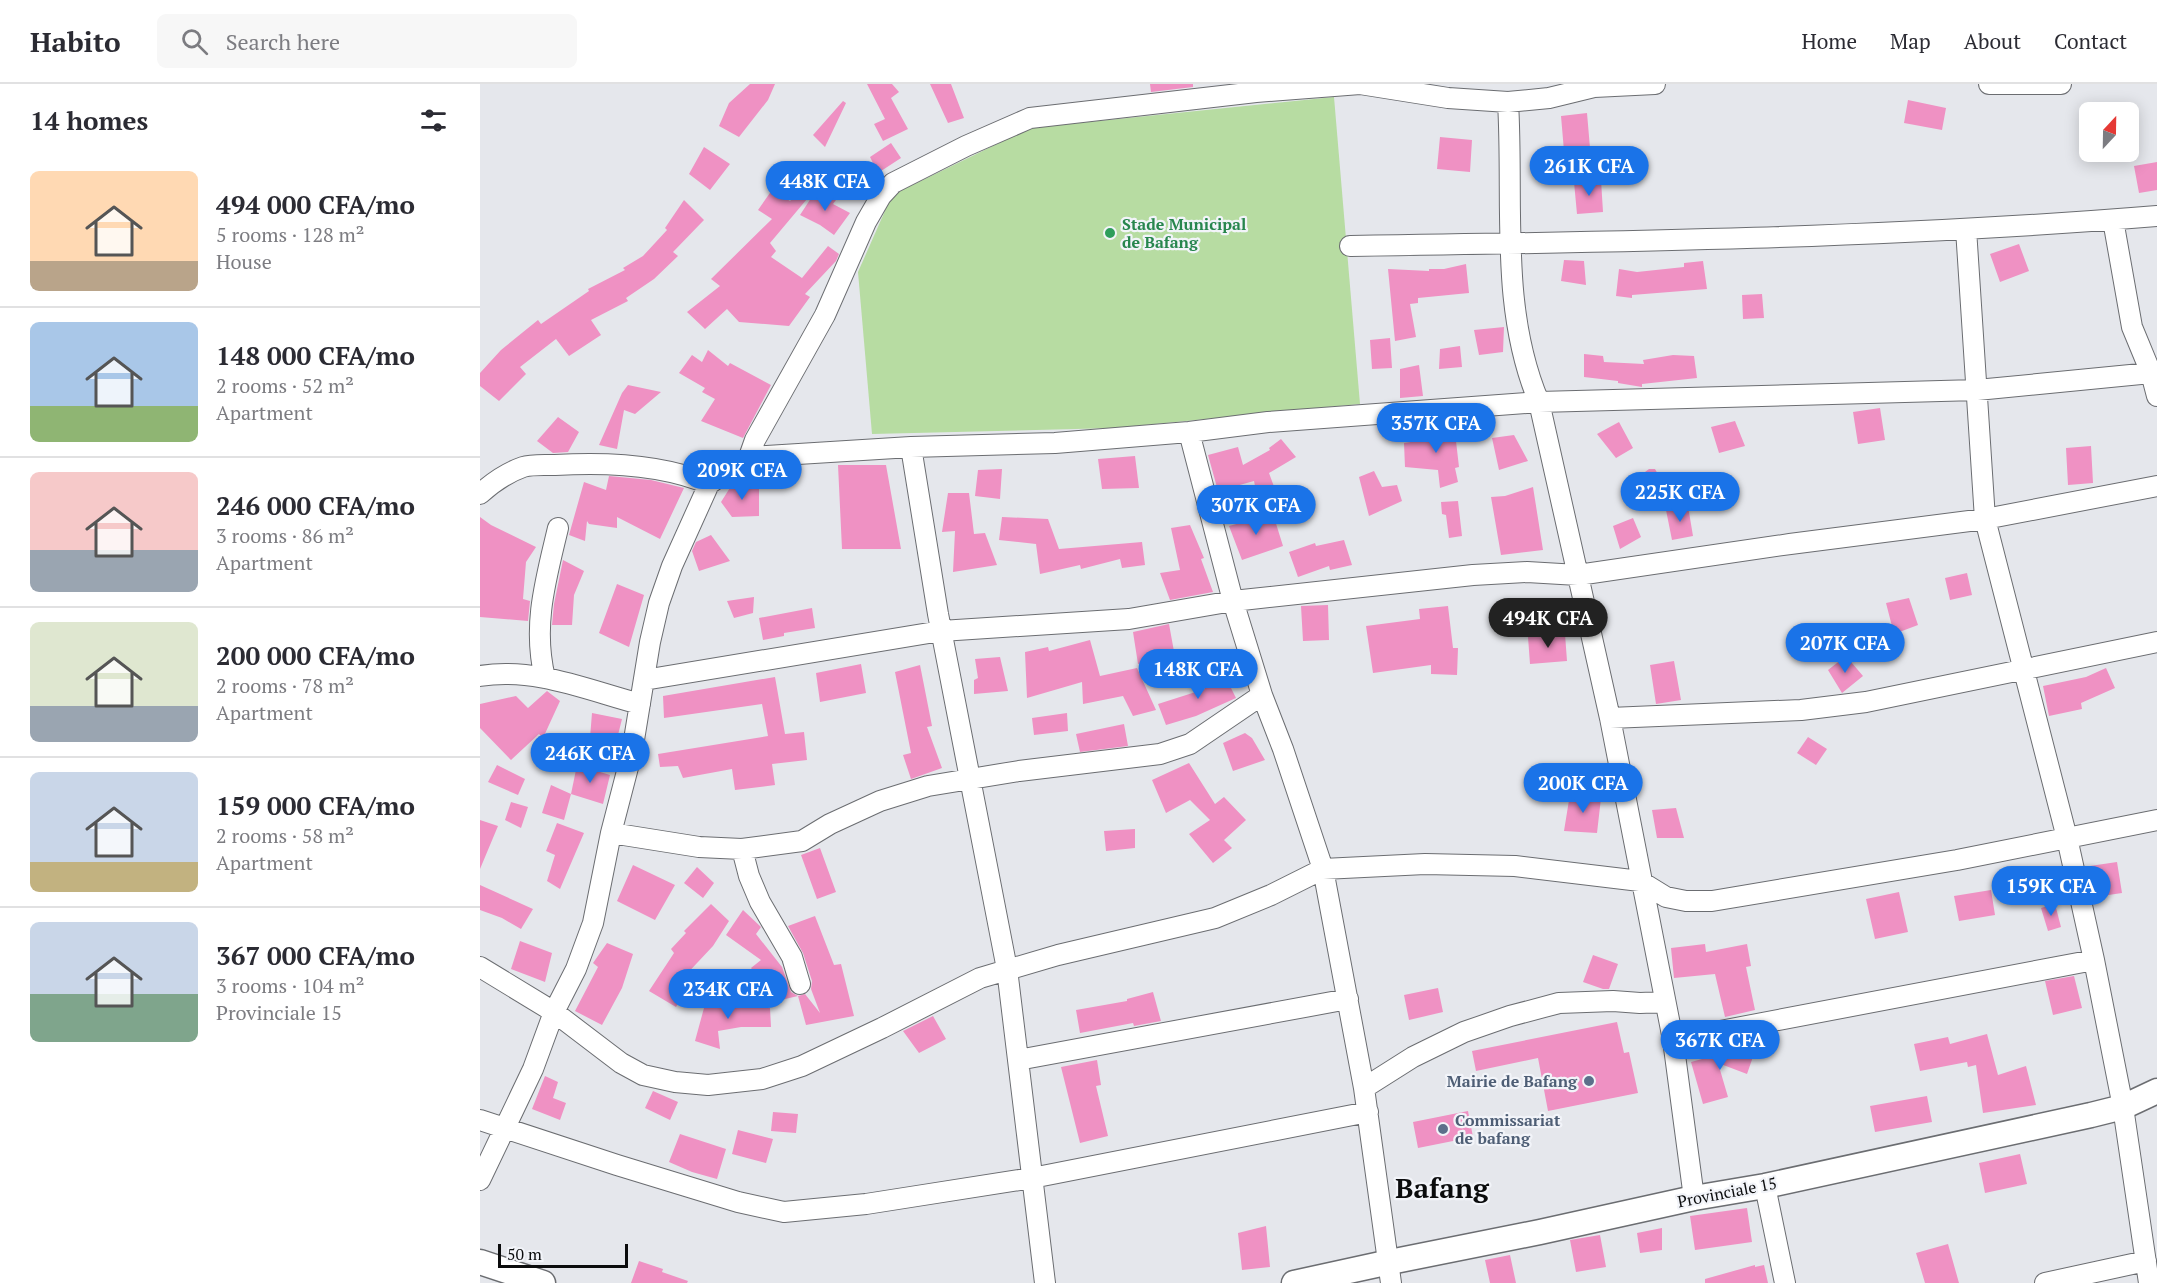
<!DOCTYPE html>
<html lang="en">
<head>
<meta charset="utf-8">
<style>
  body { margin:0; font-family:"PT Serif",serif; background:#f7f7f7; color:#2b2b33; height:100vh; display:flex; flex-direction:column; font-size:22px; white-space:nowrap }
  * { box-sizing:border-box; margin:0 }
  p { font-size:20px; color:#7c7c81 }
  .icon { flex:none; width:33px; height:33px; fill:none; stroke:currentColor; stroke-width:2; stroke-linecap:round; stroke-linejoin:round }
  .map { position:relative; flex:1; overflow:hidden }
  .side { display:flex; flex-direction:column; background:#fff; width:480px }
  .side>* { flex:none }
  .needle { width:39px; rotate:22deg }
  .buttons { position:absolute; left:1599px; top:18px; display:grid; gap:12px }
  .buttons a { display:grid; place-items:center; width:60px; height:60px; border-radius:9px; background:#fff; box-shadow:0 3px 15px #0003; font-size:30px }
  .scale { position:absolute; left:18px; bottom:15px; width:130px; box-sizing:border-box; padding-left:6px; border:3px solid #0b0c0d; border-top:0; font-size:16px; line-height:21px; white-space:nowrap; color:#0b0c0d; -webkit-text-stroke:4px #f2f4f9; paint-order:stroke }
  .price { position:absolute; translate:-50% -51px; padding:0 14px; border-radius:21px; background:#1a73e8; color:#fff; font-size:20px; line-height:39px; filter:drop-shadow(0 2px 3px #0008) }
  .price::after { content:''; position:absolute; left:50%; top:36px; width:18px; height:14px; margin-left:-9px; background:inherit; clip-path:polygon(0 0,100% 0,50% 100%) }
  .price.active { background:#222; color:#fff }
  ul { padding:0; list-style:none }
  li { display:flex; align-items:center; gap:18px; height:150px; padding:0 30px }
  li+li { border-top:2px solid #e1e1e2 }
  li span { display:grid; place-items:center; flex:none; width:168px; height:120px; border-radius:9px; color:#555 }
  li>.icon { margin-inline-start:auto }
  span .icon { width:72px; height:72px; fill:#fffc; stroke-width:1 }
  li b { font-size:26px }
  h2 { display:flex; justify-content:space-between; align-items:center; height:72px; padding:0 30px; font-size:26px }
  header { display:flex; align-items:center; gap:36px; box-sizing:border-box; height:84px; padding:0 30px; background:#fff; border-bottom:2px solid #e1e1e2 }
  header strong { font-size:28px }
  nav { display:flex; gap:33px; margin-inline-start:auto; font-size:21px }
  .search { width:420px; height:54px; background:#f7f7f7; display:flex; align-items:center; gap:15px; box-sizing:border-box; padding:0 21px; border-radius:9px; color:#7c7c81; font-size:22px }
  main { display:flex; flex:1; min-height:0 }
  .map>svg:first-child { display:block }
  .green { fill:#b7dca2 }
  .building { fill:#ef91c3 }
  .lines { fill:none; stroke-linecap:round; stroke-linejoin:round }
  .minor-casing { stroke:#6b6d71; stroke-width:22 }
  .tertiary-casing { stroke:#6b6d71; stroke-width:27 }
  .minor { stroke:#fff; stroke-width:20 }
  .tertiary { stroke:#fff; stroke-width:24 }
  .leisure-dot { fill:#2e9e5b; stroke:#f2f4f9; stroke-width:2 }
  .service-dot { fill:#5c6f8a; stroke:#f2f4f9; stroke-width:2 }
  .labels { text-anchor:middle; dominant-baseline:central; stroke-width:4.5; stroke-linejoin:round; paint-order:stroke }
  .leisure-label { font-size:16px; font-weight:bold; fill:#27864d; stroke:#f2f4f9; text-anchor:start }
  .service-label { font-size:16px; font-weight:bold; fill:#4e5e75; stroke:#f2f4f9; text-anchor:end }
  .street-label { font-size:16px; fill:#0b0c0d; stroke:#f2f4f9 }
  .town-label { font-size:28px; font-weight:bold; fill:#0b0c0d; stroke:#f2f4f9 }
</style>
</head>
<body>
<header>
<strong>Habito</strong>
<div class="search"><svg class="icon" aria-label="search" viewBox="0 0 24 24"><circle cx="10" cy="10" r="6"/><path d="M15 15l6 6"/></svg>Search here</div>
<nav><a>Home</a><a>Map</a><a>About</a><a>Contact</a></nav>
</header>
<main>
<section class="side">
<h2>14 homes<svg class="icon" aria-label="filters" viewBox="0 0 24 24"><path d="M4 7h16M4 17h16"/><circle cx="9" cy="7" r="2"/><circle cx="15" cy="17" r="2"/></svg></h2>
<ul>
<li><span style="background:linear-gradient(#ffd9b3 75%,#b9a48a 0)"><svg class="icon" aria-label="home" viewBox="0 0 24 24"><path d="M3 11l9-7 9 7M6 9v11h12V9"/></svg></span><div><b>494 000 CFA/mo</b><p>5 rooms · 128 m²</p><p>House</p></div></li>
<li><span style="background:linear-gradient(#a9c7e8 70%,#8fb573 0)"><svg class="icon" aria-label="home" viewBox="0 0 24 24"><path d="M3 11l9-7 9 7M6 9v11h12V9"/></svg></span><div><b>148 000 CFA/mo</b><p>2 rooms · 52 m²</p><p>Apartment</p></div></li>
<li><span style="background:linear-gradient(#f6c9c9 65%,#9aa5b1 0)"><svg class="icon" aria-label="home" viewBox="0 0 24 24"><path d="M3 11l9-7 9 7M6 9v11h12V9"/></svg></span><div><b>246 000 CFA/mo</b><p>3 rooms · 86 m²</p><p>Apartment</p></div></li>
<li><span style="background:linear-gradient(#dfe7d0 70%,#9aa5b1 0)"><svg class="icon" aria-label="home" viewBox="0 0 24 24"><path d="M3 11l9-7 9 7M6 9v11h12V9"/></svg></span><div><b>200 000 CFA/mo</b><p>2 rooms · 78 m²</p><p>Apartment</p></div></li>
<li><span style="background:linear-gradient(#c9d6e8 75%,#c2b280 0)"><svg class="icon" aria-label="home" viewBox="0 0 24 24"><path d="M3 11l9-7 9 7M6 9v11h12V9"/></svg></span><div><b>159 000 CFA/mo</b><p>2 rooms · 58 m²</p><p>Apartment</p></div></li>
<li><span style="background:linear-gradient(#c9d6e8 60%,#7fa58c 0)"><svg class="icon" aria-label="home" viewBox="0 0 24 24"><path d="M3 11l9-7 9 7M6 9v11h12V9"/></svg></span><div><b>367 000 CFA/mo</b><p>3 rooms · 104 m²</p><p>Provinciale 15</p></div></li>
</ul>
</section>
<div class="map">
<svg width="1677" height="1199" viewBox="0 0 1677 1199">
  <rect width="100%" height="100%" fill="#e5e7ec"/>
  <path class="green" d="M 854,13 L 880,320 L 635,344 L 392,350 L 378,188 L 412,111 L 550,44 Z"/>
  <path class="building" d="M 270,0 L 295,0 L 288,16 L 259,53 L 239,42 L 249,19 Z
    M 387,0 L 412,0 L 419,8 L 411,14 L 428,45 L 403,57 L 394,40 L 405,35 Z
    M 450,0 L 471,0 L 484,34 L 468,39 Z
    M 670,0 L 713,0 L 713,3 L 671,8 Z
    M 1428,16 L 1466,24 L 1462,46 L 1424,39 Z
    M 363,17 L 366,19 L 345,63 L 333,51 Z
    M 1107,29 L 1110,64 L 1084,67 L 1081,32 Z
    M 960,53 L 992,56 L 990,88 L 957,85 Z
    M 411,59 L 421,74 L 398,89 L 390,73 Z
    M 224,63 L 250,80 L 230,106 L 209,90 Z
    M 1677,78 L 1677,106 L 1659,109 L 1654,82 Z
    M 1121,96 L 1123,128 L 1097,130 L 1094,98 Z
    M 337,105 L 356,116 L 353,120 L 370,129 L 354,151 L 340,141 L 320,131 Z
    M 292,106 L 310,117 L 319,108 L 327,115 L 290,159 L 296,167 L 291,173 L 322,194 L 348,162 L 359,170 L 356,177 L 325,210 L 330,213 L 309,242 L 259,238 L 247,225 L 225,245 L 207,228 L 240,202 L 231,195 L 292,135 L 278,126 Z
    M 204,116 L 224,136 L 193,168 L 198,172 L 174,195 L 146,214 L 148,217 L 111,236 L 121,251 L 89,272 L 76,255 L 40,283 L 46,290 L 19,317 L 0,302 L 0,289 L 21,266 L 58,236 L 61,240 L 109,207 L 108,205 L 145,186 L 143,184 L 163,172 L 187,146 L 185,144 Z
    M 1539,160 L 1549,187 L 1520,198 L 1510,170 Z
    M 1084,176 L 1104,177 L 1106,201 L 1081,197 Z
    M 1223,177 L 1227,205 L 1152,211 L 1152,214 L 1136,212 L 1139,185 L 1157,188 L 1204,183 L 1204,179 Z
    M 986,180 L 989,209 L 938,214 L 938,219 L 930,220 L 936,253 L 915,257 L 908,185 L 949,187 L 949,185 L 964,185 Z
    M 1282,210 L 1284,234 L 1263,235 L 1262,211 Z
    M 1024,243 L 1023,268 L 999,271 L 994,246 Z
    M 910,254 L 912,284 L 892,285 L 890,256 Z
    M 980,262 L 982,283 L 959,285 L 960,265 Z
    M 228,266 L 248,282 L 250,279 L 291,301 L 263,354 L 221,337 L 235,315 L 222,308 L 225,304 L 199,289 L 212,271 L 222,278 Z
    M 1104,270 L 1123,272 L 1124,278 L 1164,280 L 1163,276 L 1193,271 L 1214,272 L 1217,294 L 1162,300 L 1162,303 L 1138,299 L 1138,297 L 1104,293 Z
    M 939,281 L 943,312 L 920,314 L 920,285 Z
    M 148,301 L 181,308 L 155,330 L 144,326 L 137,365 L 119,361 L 142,309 Z
    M 1400,324 L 1405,356 L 1378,360 L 1373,328 Z
    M 78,333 L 99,348 L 88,368 L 73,369 L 57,357 Z
    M 1255,337 L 1265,362 L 1239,369 L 1231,343 Z
    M 1139,338 L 1153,364 L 1136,374 L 1117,350 Z
    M 974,340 L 979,383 L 975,384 L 978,398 L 960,404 L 958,386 L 925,383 L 924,359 L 951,355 L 949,343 Z
    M 1034,351 L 1048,377 L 1019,386 L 1012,354 Z
    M 801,355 L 816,373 L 789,389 L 803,427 L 781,431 L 774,397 L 738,407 L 728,371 L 758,363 L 763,381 L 790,366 L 789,364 Z
    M 1611,362 L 1613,399 L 1588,401 L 1586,364 Z
    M 655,372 L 659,404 L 622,405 L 618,375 Z
    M 358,381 L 406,381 L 421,465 L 362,465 Z
    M 522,385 L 520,415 L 495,412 L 498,386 Z
    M 1169,385 L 1175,385 L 1183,399 L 1163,412 L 1153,397 Z
    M 894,387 L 902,403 L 917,401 L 922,417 L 889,432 L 879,393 Z
    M 129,392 L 171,396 L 204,404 L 180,455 L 137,433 L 137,444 L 109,440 L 107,437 L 105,457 L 89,451 L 104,398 L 126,406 Z
    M 253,399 L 279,402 L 279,432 L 252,433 L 241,418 Z
    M 1053,403 L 1063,466 L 1021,471 L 1011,413 L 1025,412 Z
    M 468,409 L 489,409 L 494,450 L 505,449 L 517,481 L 473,488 L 475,447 L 462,448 Z
    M 978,417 L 982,452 L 969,454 L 966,431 L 962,430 L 961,418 Z
    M 1208,422 L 1213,452 L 1192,456 L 1186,426 Z
    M 793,430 L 803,462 L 762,476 L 749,442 Z
    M 0,433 L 11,441 L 56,463 L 46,478 L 43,515 L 50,517 L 48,537 L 0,533 Z
    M 522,433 L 568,435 L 579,465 L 662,458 L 665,481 L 642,484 L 640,475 L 601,485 L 600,481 L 560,490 L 556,460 L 519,456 Z
    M 1153,434 L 1161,453 L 1140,465 L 1133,442 Z
    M 710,441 L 724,474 L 721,475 L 733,508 L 690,516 L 680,489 L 700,486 L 691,444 Z
    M 231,451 L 250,477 L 219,487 L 212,467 L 216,458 Z
    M 864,456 L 872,481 L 850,486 L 849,482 L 818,493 L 809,468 L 835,459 L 836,462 Z
    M 83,476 L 104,487 L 94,511 L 92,541 L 72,541 L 74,520 Z
    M 1487,489 L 1492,511 L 1470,516 L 1465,494 Z
    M 137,500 L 164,511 L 149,563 L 119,549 Z
    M 274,513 L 273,529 L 254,534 L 247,517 Z
    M 1429,514 L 1438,541 L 1414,550 L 1406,519 Z
    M 848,521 L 849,556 L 823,557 L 821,522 Z
    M 968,522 L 973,564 L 978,564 L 977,591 L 951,590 L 951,581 L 893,589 L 886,542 L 940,535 L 939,525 Z
    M 332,524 L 335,544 L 304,549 L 304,552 L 283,556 L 279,534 Z
    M 689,540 L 695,573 L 658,580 L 653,548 Z
    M 1085,550 L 1087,577 L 1050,580 L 1048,553 Z
    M 610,556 L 620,592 L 657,584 L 676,626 L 653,632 L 643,612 L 603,620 L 602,598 L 547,614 L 545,568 L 568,563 L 569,567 Z
    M 1366,572 L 1383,592 L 1362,609 L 1348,586 Z
    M 520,573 L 528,607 L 494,610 L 494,596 L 498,594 L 495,575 Z
    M 1194,577 L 1201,616 L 1176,620 L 1170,581 Z
    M 381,580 L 386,609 L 340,618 L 336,589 Z
    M 440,581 L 452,642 L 447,643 L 462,684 L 431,695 L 423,671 L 431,669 L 415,588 Z
    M 1626,584 L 1635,604 L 1601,619 L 1602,625 L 1569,632 L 1563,602 L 1606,593 Z
    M 743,588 L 756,614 L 716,632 L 686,641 L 678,620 L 725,605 L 722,595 Z
    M 295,593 L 305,650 L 324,648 L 327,676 L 292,680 L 295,701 L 255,706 L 252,685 L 203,694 L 198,682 L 180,683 L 178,670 L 288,652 L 282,620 L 184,634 L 183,612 Z
    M 67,607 L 80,617 L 63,654 L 59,650 L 31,676 L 0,644 L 0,620 L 36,612 L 48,624 Z
    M 112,629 L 142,635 L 136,659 L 110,654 Z
    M 587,629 L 588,647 L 554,651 L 552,634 Z
    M 644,640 L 648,662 L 600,668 L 596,650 Z
    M 765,649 L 772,654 L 785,676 L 753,687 L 743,659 Z
    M 1328,653 L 1347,665 L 1336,681 L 1317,669 Z
    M 709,679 L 735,720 L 744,713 L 766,736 L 744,756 L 752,764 L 733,779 L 709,750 L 730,736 L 710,716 L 686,729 L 672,696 Z
    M 17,681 L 45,695 L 38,711 L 8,698 Z
    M 97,681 L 130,691 L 123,720 L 91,710 Z
    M 71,701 L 91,710 L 84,736 L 62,729 Z
    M 1090,710 L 1121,714 L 1117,749 L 1084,747 Z
    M 31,718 L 48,723 L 41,744 L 25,736 Z
    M 1196,724 L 1204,754 L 1177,754 L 1172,726 Z
    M 0,736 L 18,742 L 0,785 Z
    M 77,739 L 104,749 L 80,805 L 67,797 L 75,771 L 66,767 Z
    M 655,745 L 655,764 L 626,767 L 624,747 Z
    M 340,764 L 356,808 L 337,815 L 321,771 Z
    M 1637,778 L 1642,809 L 1615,813 L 1610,782 Z
    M 153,781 L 195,801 L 175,836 L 137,817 Z
    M 217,783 L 234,799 L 223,814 L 204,799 Z
    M 0,801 L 53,825 L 41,845 L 22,834 L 0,826 Z
    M 1511,806 L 1515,831 L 1479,837 L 1474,812 Z
    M 1419,808 L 1428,848 L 1395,855 L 1386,815 Z
    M 231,820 L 249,837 L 233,862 L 202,895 L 209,901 L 196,923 L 169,907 L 194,869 L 191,865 L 206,849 L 204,847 Z
    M 1575,820 L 1581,843 L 1568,847 L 1561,824 Z
    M 263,826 L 281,843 L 276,850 L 302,883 L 311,908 L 318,912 L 325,910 L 340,929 L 331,905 L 332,897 L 323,869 L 308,842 L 335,832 L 354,881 L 361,880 L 374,932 L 326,941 L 318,912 L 288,919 L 284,900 L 271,884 L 281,876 L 246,851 Z
    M 40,857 L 72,869 L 65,898 L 31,885 Z
    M 127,859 L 153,870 L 142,904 L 122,941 L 95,927 L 118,883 L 113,879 Z
    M 1225,860 L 1226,868 L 1267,860 L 1271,882 L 1266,883 L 1275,926 L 1245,933 L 1235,890 L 1194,894 L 1191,864 Z
    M 1113,871 L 1138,880 L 1129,905 L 1123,905 L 1103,898 Z
    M 1594,892 L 1602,924 L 1573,931 L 1565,897 Z
    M 958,904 L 963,928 L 929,936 L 924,911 Z
    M 673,908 L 681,937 L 654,942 L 653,939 L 600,949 L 596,926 L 647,917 L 647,915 Z
    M 227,913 L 261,924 L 290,924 L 291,943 L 261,943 L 238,947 L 240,965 L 215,957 Z
    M 453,932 L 466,955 L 439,969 L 423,947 Z
    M 1137,938 L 1144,969 L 1149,968 L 1158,1009 L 1068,1027 L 1058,974 L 996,987 L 992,967 Z
    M 1507,950 L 1518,991 L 1546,982 L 1556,1021 L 1503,1029 L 1496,981 L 1488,983 L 1487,978 L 1440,987 L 1434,960 L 1468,953 L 1470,960 Z
    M 1251,958 L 1275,967 L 1267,990 L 1238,979 L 1248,1013 L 1223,1020 L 1211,978 L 1248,968 Z
    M 617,976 L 621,1001 L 616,1002 L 628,1052 L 600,1059 L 581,983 Z
    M 65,992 L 78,998 L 73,1014 L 86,1019 L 80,1036 L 52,1025 Z
    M 173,1007 L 198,1018 L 190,1036 L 165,1024 Z
    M 1447,1012 L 1452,1038 L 1395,1048 L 1390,1022 Z
    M 988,1027 L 993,1053 L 938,1064 L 933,1038 Z
    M 293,1028 L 318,1030 L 316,1049 L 291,1047 Z
    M 258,1046 L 293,1055 L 286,1079 L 252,1070 Z
    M 200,1050 L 246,1065 L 237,1095 L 212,1088 L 189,1078 Z
    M 1540,1070 L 1547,1100 L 1505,1109 L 1499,1079 Z
    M 1267,1124 L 1272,1158 L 1215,1166 L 1210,1132 Z
    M 786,1142 L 790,1183 L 762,1186 L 758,1149 Z
    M 1182,1144 L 1182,1166 L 1160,1169 L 1157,1149 Z
    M 1120,1151 L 1126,1183 L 1096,1188 L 1090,1156 Z
    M 1468,1160 L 1479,1199 L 1445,1199 L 1436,1169 Z
    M 1030,1171 L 1036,1199 L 1010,1199 L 1005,1176 Z
    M 159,1177 L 183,1185 L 182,1188 L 208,1197 L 207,1199 L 151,1199 Z
    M 1275,1181 L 1275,1183 L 1284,1181 L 1288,1199 L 1225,1199 L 1225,1195 Z"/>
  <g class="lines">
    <defs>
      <path id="minor" d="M 1509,0 L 1581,0
        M 1028,18 C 1034,118 1019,224 1059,318 L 1130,634 L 1193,956 L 1214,1114
        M 1633,136 L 1652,243 L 1671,289 L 1677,312
        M 1486,145 L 1505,435 L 1587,754 L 1614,876 L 1643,1023 L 1669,1199
        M 870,162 C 1139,158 1409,154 1677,132
        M 709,348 L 753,517 L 782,611 L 803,665 L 843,785 L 884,1004 L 911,1199
        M 431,363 L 458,530 L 527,885 L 565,1199
        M 269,373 L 275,356 L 345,231 L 386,138 L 401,112 L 413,99 L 486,62 L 550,34 L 776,8 L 880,0 L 968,14 L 1028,18 L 1069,14 L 1114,3 L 1175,0
        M 0,410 C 12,399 26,389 43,383 C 52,380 65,381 75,381 C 125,378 182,380 229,400
        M 0,592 C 55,583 107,606 160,620
        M 65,594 C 52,541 66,495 78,444
        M 164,596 L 461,547 L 649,535 L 753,517 L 993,491 L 1047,488 L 1098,491 L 1310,460 L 1505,435 L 1677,402
        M 1130,634 L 1321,626 L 1386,618 L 1677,558
        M 131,749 L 219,763 L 262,765 L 322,757 L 350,740 L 400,717 L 448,702 L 539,687 L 680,670 L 710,660 L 782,611
        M 262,765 L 269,792 L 280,818 L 312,873 L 320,900
        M 0,883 L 74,928 L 141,979 L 163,991 L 195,998 L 228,1001 L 282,995 L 322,982 L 402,944 L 500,894 L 578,871 L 735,834 L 791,811 L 843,785 L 945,780 L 1035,782 L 1160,797 L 1186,813 L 1206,817 L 1232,817 L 1477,776 L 1677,736
        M 1193,956 L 1614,876
        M 538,976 L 868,915
        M 884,1004 L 933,973 L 984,948 L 1030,932 L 1079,919 L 1133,917 L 1160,919 L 1184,918
        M 0,1036 L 137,1081 L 258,1118 L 304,1128 L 386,1120 L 552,1094 L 888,1028
        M 0,1096 L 53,985 L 74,928 L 96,885 L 113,839 L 131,749 L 152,668 L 170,558 L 179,519 L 192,482 L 229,400 L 269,373 L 431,363 L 575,359 L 709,348 L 788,338 L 1059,318 L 1497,306 L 1671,289
        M 1285,1102 L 1305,1199
        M 1565,1199 L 1666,1177"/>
      <path id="tertiary" d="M 0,1178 L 63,1199
        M 814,1199 L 910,1178 L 1060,1148 L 1214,1114 L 1285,1102 L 1611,1031 L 1643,1023 L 1677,1007"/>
    </defs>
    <use href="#minor" class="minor-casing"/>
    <use href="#tertiary" class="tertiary-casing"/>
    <use href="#minor" class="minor"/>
    <use href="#tertiary" class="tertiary"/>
  </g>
  <circle class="leisure-dot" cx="630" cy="149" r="6"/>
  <g class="service-dot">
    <circle cx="1109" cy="997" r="6"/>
    <circle cx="963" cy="1045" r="6"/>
  </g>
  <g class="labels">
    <g class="leisure-label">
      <text x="642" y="140">Stade Municipal<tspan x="642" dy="18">de Bafang</tspan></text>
    </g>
    <g class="service-label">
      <text x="1097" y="997">Mairie de Bafang</text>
      <text x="975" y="1036" text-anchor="start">Commissariat<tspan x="975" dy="18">de bafang</tspan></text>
    </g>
    <g class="street-label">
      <text transform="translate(1247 1108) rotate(-11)">Provinciale 15</text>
    </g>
    <g class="town-label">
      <text x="962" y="1103">Bafang</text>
    </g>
  </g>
</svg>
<div class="buttons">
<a><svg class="needle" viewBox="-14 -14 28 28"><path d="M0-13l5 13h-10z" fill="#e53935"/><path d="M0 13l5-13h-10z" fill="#7c7c81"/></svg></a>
</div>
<div class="scale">50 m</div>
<b class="price" style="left:1109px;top:113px">261K CFA</b>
<b class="price" style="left:345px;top:128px">448K CFA</b>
<b class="price" style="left:956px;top:370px">357K CFA</b>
<b class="price" style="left:262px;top:417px">209K CFA</b>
<b class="price" style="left:1200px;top:439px">225K CFA</b>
<b class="price" style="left:776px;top:452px">307K CFA</b>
<b class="price active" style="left:1068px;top:565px">494K CFA</b>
<b class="price" style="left:1365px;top:590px">207K CFA</b>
<b class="price" style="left:718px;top:616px">148K CFA</b>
<b class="price" style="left:110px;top:700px">246K CFA</b>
<b class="price" style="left:1103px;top:730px">200K CFA</b>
<b class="price" style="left:1571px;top:833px">159K CFA</b>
<b class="price" style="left:248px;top:936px">234K CFA</b>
<b class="price" style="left:1240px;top:987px">367K CFA</b>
</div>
</main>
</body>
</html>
